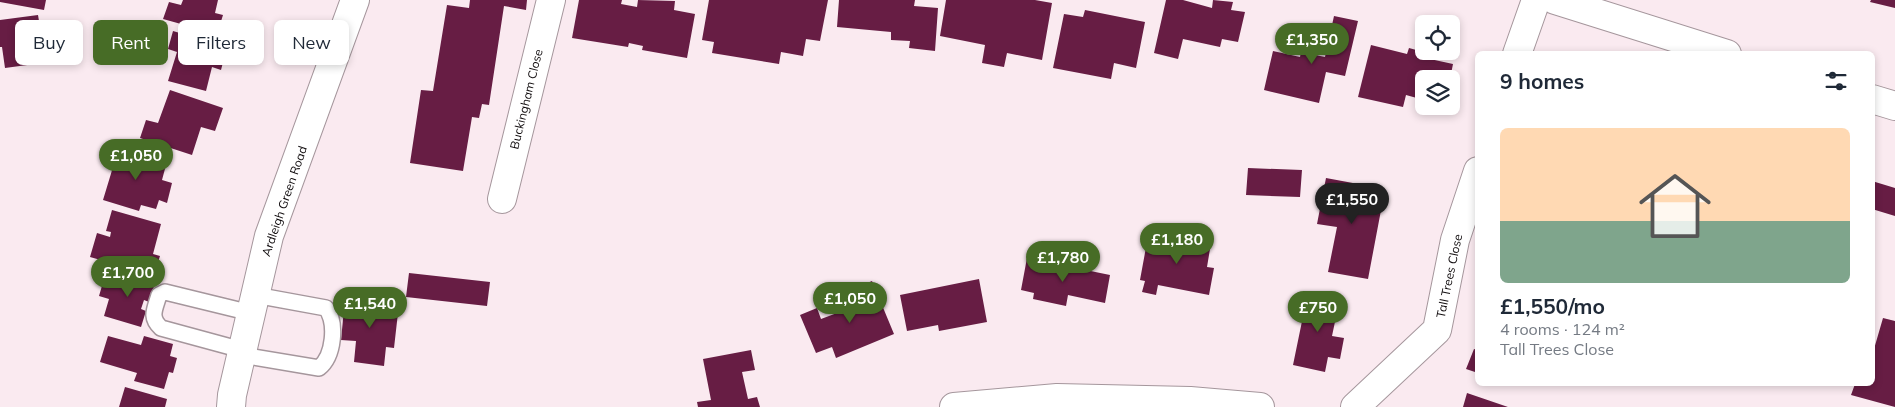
<!DOCTYPE html>
<html lang="en">
<head>
<meta charset="utf-8">
<style>
  body { margin:0; font-family:Mulish,sans-serif; background:#f2f2f3; color:#1f2937; height:100vh; display:flex; flex-direction:column; font-size:19px; white-space:nowrap }
  * { box-sizing:border-box; margin:0 }
  p { font-size:16px; color:#747a83 }
  .icon { flex:none; width:28px; height:28px; fill:none; stroke:currentColor; stroke-width:2; stroke-linecap:round; stroke-linejoin:round }
  .map { position:relative; flex:1; overflow:hidden }
  .details { position:absolute; left:1475px; top:51px; width:400px; height:335px; display:flex; flex-direction:column; background:#fff; border-radius:8px; box-shadow:0 2px 8px #0003 }
  .details>* { flex:none }
  .top-card { position:absolute; left:15px; top:20px; width:475px; height:45px; display:flex; gap:10px }
  .fabs { position:absolute; left:1415px; top:15px; display:grid; gap:10px }
  .fabs a { display:grid; place-items:center; width:45px; height:45px; border-radius:8px; background:#fff; box-shadow:0 2px 8px #0003; font-size:25px }
  .price { position:absolute; translate:-50% -42px; padding:0 11px; border-radius:18px; background:#476c26; color:#fff; font-size:16px; line-height:32px; filter:drop-shadow(0 1px 2px #0008) }
  .price::after { content:''; position:absolute; left:50%; top:30px; width:15px; height:11px; margin-left:-8px; background:inherit; clip-path:polygon(0 0,100% 0,50% 100%) }
  .price.on { background:#222; color:#fff }
  ul { padding:0; list-style:none }
  li { display:grid; align-content:center; gap:10px; height:265px; padding:0 25px }
  li+li { border-top:1px solid #e0e1e3 }
  li span { display:grid; place-items:center; height:155px; border-radius:8px; color:#555 }
  li>.icon { margin-inline-start:auto }
  span .icon { width:90px; height:90px; fill:#fffc; stroke-width:1 }
  li b { font-size:21px }
  h2 { display:flex; justify-content:space-between; align-items:center; height:60px; padding:0 25px; font-size:21px }
  .chip { padding:0 18px; border-radius:8px; background:#fff; box-shadow:0 2px 8px #0003; font-size:18px; line-height:45px }
  .chip.on { background:#476c26; color:#fff }
  .map>svg:first-child { display:block }
  .building { fill:#671d44 }
  .lines { fill:none; stroke-linecap:round; stroke-linejoin:round }
  .lane-casing { stroke:#a5969c; stroke-width:18 }
  .street-casing { stroke:#a5969c; stroke-width:30 }
  .secondary-casing { stroke:#a5969c; stroke-width:30 }
  .lane { stroke:#fff; stroke-width:15 }
  .street { stroke:#fff; stroke-width:28 }
  .secondary { stroke:#fff; stroke-width:28 }
  .labels { text-anchor:middle; dominant-baseline:central; stroke-width:5; stroke-linejoin:round; paint-order:stroke }
  .street-label { font-size:12px; fill:#0f0a0c; stroke:#fff }
</style>
</head>
<body>
<div class="map">
<svg width="1895" height="407" viewBox="0 0 1895 407">
  <rect width="100%" height="100%" fill="#faeaf0"/>
  <path class="building" d="M 0,0 L 46,0 L 44,10 L 0,2 Z
    M 183,0 L 218,0 L 215,13 L 223,15 L 217,34 L 163,19 L 169,2 L 181,5 Z
    M 470,0 L 527,0 L 526,10 L 504,6 L 489,105 L 482,104 L 479,118 L 472,117 L 463,171 L 410,163 L 421,90 L 433,91 L 447,5 L 469,8 Z
    M 579,0 L 622,0 L 621,4 L 637,7 L 638,0 L 675,1 L 674,10 L 695,14 L 687,58 L 642,50 L 643,46 L 629,43 L 628,47 L 572,38 Z
    M 709,0 L 828,0 L 820,41 L 806,39 L 803,56 L 781,52 L 779,64 L 712,53 L 714,42 L 702,40 Z
    M 839,0 L 915,0 L 914,6 L 938,8 L 935,51 L 909,48 L 910,41 L 891,40 L 891,32 L 837,27 Z
    M 946,0 L 1035,0 L 1052,3 L 1042,60 L 1007,53 L 1004,67 L 982,63 L 985,45 L 940,36 Z
    M 1166,0 L 1183,0 L 1212,8 L 1213,0 L 1233,2 L 1231,10 L 1245,12 L 1238,42 L 1222,39 L 1220,47 L 1183,39 L 1178,59 L 1154,53 Z
    M 1871,0 L 1895,0 L 1895,8 L 1870,2 Z
    M 1085,10 L 1145,22 L 1136,68 L 1114,63 L 1111,79 L 1053,68 L 1064,14 L 1083,17 Z
    M 38,15 L 41,33 L 38,34 L 42,63 L 5,68 L 2,47 L 0,47 L 0,20 Z
    M 1334,16 L 1358,21 L 1345,76 L 1326,72 L 1319,103 L 1264,90 L 1273,51 L 1300,57 L 1301,52 L 1325,57 Z
    M 173,31 L 227,47 L 221,70 L 212,67 L 206,91 L 168,81 L 177,52 L 168,49 Z
    M 1371,45 L 1407,54 L 1409,48 L 1431,54 L 1430,59 L 1453,64 L 1450,79 L 1424,79 L 1424,100 L 1406,95 L 1403,107 L 1358,97 Z
    M 170,90 L 223,108 L 215,131 L 201,127 L 192,155 L 140,138 L 146,120 L 158,123 Z
    M 110,148 L 166,165 L 162,180 L 172,183 L 167,203 L 159,200 L 156,209 L 141,205 L 139,211 L 103,200 L 113,167 L 105,165 Z
    M 1248,168 L 1302,170 L 1300,197 L 1246,195 Z
    M 1326,178 L 1385,189 L 1368,279 L 1328,272 L 1337,227 L 1317,224 Z
    M 1872,181 L 1895,188 L 1895,216 L 1872,209 Z
    M 112,210 L 161,224 L 153,254 L 160,256 L 154,275 L 90,257 L 97,233 L 110,237 L 111,232 L 106,231 Z
    M 1149,231 L 1167,235 L 1164,250 L 1171,251 L 1174,235 L 1211,243 L 1207,267 L 1214,268 L 1209,295 L 1158,285 L 1156,295 L 1142,292 L 1145,281 L 1140,280 Z
    M 1027,258 L 1110,275 L 1105,303 L 1068,295 L 1066,306 L 1033,299 L 1034,293 L 1021,290 Z
    M 128,272 L 156,280 L 149,302 L 144,300 L 141,309 L 146,311 L 141,327 L 104,316 L 109,299 L 99,296 L 104,279 L 124,285 Z
    M 409,273 L 490,282 L 487,306 L 406,297 Z
    M 979,279 L 987,322 L 939,331 L 938,325 L 907,331 L 900,295 Z
    M 872,281 L 894,334 L 836,358 L 832,347 L 816,353 L 800,315 L 817,308 L 821,319 L 837,313 L 834,306 L 857,297 L 853,289 Z
    M 1308,292 L 1340,298 L 1332,336 L 1344,338 L 1340,359 L 1328,357 L 1325,372 L 1293,365 Z
    M 345,299 L 399,304 L 394,348 L 386,347 L 384,366 L 354,362 L 356,341 L 341,340 Z
    M 1883,318 L 1895,321 L 1895,407 L 1851,395 L 1855,384 L 1872,384 L 1872,348 L 1874,349 Z
    M 108,336 L 141,345 L 144,336 L 173,344 L 170,356 L 177,358 L 173,373 L 169,372 L 164,389 L 134,381 L 137,373 L 100,362 Z
    M 1474,349 L 1478,350 L 1478,373 L 1466,369 Z
    M 751,350 L 755,370 L 742,372 L 748,399 L 757,397 L 760,407 L 698,407 L 697,402 L 711,400 L 703,359 Z
    M 125,387 L 167,399 L 165,407 L 119,407 Z
    M 1467,393 L 1508,407 L 1463,407 Z"/>
  <g class="lines">
    <defs>
      <path id="lane" d="M 242,350 L 161,328 C 149,317 155,309 159,295 L 165,292 L 251,313
        M 241,355 L 319,368 C 334,356 337,323 326,308 L 255,295"/>
      <path id="street" d="M 1555,0 L 1727,54
        M 1517,54 L 1536,0
        M 1872,99 L 1895,106
        M 502,199 L 551,0
        M 954,407 L 1057,398 L 1190,401 L 1260,407
        M 1355,407 L 1437,330 L 1455,240 L 1478,171"/>
      <path id="secondary" d="M 231,407 L 232,395 L 269,236 L 355,0"/>
    </defs>
    <use href="#lane" class="lane-casing"/>
    <use href="#street" class="street-casing"/>
    <use href="#secondary" class="secondary-casing"/>
    <use href="#lane" class="lane"/>
    <use href="#street" class="street"/>
    <use href="#secondary" class="secondary"/>
  </g>
  <g class="labels">
    <g class="street-label">
      <text transform="translate(526 99) rotate(-76)">Buckingham Close</text>
      <text transform="translate(284 201) rotate(-71)">Ardleigh Green Road</text>
      <text transform="translate(1449 276) rotate(-78)">Tall Trees Close</text>
    </g>
  </g>
</svg>
<div class="fabs">
<a><svg class="icon" aria-label="locate" viewBox="0 0 24 24"><circle cx="12" cy="12" r="6"/><path d="M12 2v4M12 18v4M2 12h4M18 12h4"/></svg></a>
<a><svg class="icon" aria-label="layers" viewBox="0 0 24 24"><path d="M12 4l9 5-9 5-9-5zM3 14l9 5 9-5"/></svg></a>
</div>
<b class="price" style="left:1312px;top:65px">£1,350</b>
<b class="price" style="left:136px;top:181px">£1,050</b>
<b class="price on" style="left:1352px;top:225px">£1,550</b>
<b class="price" style="left:1177px;top:265px">£1,180</b>
<b class="price" style="left:1063px;top:283px">£1,780</b>
<b class="price" style="left:128px;top:298px">£1,700</b>
<b class="price" style="left:850px;top:324px">£1,050</b>
<b class="price" style="left:370px;top:329px">£1,540</b>
<b class="price" style="left:1318px;top:333px">£750</b>
<div class="top-card">
<a class="chip">Buy</a>
<a class="chip on">Rent</a>
<a class="chip">Filters</a>
<a class="chip">New</a>
</div>
<section class="details">
<h2>9 homes<svg class="icon" aria-label="filters" viewBox="0 0 24 24"><path d="M4 7h16M4 17h16"/><circle cx="9" cy="7" r="2"/><circle cx="15" cy="17" r="2"/></svg></h2>
<ul>
<li><span style="background:linear-gradient(#ffd9b3 60%,#7fa58c 0)"><svg class="icon" aria-label="home" viewBox="0 0 24 24"><path d="M3 11l9-7 9 7M6 9v11h12V9"/></svg></span><div><b>£1,550/mo</b><p>4 rooms · 124 m²</p><p>Tall Trees Close</p></div></li>
</ul>
</section>
</div>
</body>
</html>
